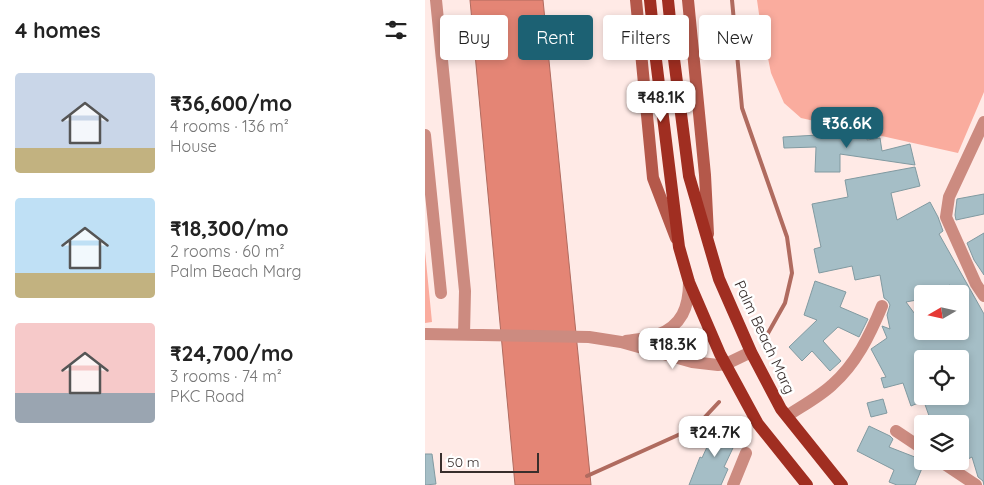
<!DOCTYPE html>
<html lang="en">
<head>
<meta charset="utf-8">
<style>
  body { margin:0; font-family:Quicksand,sans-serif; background:#f6f6f6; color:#222; height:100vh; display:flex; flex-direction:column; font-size:19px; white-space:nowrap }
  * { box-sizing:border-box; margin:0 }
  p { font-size:16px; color:#767676 }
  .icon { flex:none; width:28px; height:28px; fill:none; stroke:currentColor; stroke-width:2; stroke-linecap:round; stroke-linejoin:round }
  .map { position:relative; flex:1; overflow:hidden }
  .details { display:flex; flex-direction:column; background:#fff; width:425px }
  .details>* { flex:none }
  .banner { position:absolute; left:15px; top:15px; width:469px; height:45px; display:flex; gap:10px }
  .needle { width:32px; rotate:261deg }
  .controls { position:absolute; left:489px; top:285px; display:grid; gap:10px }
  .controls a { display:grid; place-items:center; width:55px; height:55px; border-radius:5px; background:#fff; box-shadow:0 2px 8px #0003; font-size:25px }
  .scale { position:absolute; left:15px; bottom:12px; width:99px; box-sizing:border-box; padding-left:5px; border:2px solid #382e2c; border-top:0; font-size:14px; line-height:18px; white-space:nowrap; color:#382e2c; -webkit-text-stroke:4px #fff; paint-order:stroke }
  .price { position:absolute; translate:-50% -42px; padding:0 11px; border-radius:10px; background:#fff; color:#222; font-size:16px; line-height:32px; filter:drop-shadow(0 1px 2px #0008) }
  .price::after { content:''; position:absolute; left:50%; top:30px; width:15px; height:11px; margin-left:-8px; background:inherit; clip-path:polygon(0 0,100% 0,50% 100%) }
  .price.on { background:#1c6173; color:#fff }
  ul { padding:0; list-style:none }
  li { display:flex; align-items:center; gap:15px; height:125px; padding:0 15px }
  li span { display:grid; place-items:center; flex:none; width:140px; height:100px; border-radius:5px; color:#555 }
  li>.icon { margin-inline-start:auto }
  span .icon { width:60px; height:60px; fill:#fffc; stroke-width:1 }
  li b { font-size:21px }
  h2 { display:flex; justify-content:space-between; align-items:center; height:60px; padding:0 15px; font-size:21px }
  .tag { padding:0 18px; border-radius:5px; background:#fff; box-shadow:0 2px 8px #0003; font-size:18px; line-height:45px }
  .tag.on { background:#1c6173; color:#fff }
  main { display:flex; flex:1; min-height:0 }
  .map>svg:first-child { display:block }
  .green { fill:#faac9e }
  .water { fill:#e48575; stroke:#b06b5f }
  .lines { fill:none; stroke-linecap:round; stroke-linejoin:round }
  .stream { stroke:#b06b5f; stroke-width:4 }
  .building { fill:#a5bec6; stroke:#819aa1; fill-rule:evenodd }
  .street { stroke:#cc8b80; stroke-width:12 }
  .secondary { stroke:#b4584a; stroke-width:12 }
  .primary { stroke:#a02e21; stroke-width:12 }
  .labels { text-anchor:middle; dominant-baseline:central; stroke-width:5; stroke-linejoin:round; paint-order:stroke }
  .street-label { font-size:15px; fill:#382e2c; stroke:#fff }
</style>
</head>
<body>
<main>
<section class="details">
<h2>4 homes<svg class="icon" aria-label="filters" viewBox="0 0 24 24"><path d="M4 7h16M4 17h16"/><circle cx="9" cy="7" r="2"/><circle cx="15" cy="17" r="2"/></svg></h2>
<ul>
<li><span style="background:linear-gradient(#c9d6e8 75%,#c2b280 0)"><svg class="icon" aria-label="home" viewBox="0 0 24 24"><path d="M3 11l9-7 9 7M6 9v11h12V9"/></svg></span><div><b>₹36,600/mo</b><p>4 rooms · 136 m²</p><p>House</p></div></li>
<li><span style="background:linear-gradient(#bfe0f5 75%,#c2b280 0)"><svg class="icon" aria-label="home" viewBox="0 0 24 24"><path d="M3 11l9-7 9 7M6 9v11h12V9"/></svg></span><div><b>₹18,300/mo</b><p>2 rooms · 60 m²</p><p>Palm Beach Marg</p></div></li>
<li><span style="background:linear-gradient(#f6c9c9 70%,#9aa5b1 0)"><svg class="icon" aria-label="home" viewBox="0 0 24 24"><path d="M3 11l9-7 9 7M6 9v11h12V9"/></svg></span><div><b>₹24,700/mo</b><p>3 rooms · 74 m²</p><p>PKC Road</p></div></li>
</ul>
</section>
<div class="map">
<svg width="559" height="485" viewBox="0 0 559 485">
  <rect width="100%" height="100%" fill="#ffeae6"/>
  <path class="green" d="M 332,0 L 559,0 L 559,92 L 533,153 L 376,118 L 359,103 L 346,73 L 334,14 Z
    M 0,251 L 7,322 L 0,323 Z"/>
  <path class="water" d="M 45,0 L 118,0 L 166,485 L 90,485 Z"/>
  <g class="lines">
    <path class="stream" d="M 307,0 L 317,108 L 362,237 L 367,273 L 360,303 L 342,335
      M 162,476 L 262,431 L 279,418 L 294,402"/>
  </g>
  <path class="building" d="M 394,127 L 443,135 L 442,140 L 455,138 L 457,151 L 485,144 L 490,165 L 415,154 L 415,172 L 390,172 L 391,147 L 359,148 L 358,137 L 393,135 Z
    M 490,167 L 495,186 L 466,193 L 472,220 L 505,202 L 513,217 L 518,231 L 514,234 L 559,314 L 559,485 L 558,481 L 553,477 L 547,457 L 535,463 L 535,424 L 507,424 L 498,399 L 498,401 L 486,406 L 478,383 L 459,388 L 456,378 L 461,377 L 446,349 L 462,338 L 457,326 L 465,329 L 462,315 L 465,305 L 463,301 L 459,298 L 455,275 L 430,280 L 427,266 L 394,273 L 389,249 L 396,247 L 387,204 L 423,197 L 420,180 ZM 525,285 L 530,294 L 535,294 L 535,331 L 498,331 L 498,325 L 481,302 L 497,299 L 498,294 L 504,294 ZM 498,359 L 535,359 L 535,396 L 498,396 Z
    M 559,194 L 559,214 L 531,220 L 530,215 L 532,199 Z
    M 559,233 L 559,275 L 549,260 L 542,243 Z
    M 390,281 L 421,292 L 415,307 L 443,319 L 434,337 L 413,327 L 398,341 L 416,361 L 405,371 L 387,351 L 377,361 L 364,347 L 392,320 L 379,315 Z
    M 458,399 L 462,413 L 446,417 L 442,403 Z
    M 293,423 L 315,433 L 299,467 L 303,469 L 296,485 L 264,485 L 275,457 L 277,458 Z
    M 444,426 L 465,436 L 468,439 L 464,447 L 500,461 L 490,485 L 472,485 L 464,482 L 469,470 L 432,451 Z
    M 0,454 L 7,454 L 11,484 L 0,485 Z"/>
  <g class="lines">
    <path class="street" d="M 11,0 L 40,291 L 39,334
      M 559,122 L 524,197 L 521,217 L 551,284 L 559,296
      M 0,135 L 16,293
      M 0,334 L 164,337 L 196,342 L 267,362 L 293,365 L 301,364 L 326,352
      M 201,341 C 211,339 222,339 232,335 C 257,326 264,307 264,282
      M 362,416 C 377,406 394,397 407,385 C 431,364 445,335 457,306
      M 471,431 L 498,449
      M 515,461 L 551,485
      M 308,485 L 321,453"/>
    <path class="secondary" d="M 211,0 L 228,178 L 251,238
      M 263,0 L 280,175 L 283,234"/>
    <path class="primary" d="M 225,0 L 231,60 L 254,247 L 264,282 L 295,354 L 333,424 L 382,485
      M 243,0 L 249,59 L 264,176 L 294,279 L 326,352 L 356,409 L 417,485"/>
  </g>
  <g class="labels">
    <g class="street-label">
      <text transform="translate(340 337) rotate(65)">Palm Beach Marg</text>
    </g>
  </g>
</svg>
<div class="controls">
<a><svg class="needle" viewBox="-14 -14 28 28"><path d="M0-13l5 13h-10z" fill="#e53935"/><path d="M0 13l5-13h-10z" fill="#767676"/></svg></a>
<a><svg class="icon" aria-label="locate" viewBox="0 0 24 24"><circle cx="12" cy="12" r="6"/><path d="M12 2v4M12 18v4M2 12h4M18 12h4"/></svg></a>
<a><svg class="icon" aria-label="layers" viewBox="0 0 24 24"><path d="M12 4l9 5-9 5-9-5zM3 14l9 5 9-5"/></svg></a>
</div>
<div class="scale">50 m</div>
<b class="price" style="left:236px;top:123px">₹48.1K</b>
<b class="price on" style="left:422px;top:149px">₹36.6K</b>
<b class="price" style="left:248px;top:370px">₹18.3K</b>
<b class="price" style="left:290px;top:458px">₹24.7K</b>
<div class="banner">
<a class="tag">Buy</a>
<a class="tag on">Rent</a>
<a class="tag">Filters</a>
<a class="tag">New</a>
</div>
</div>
</main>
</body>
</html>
